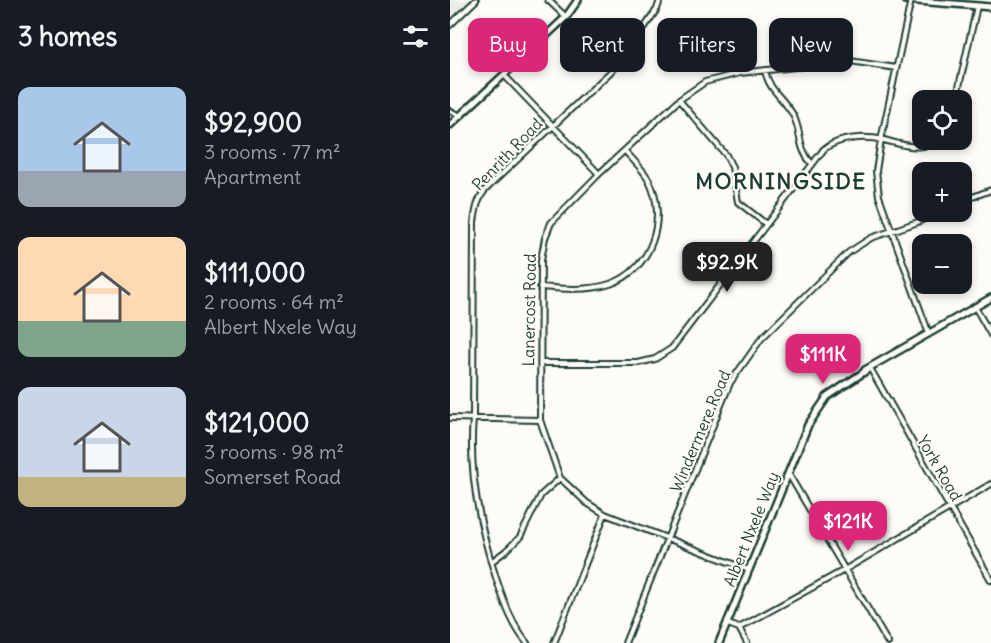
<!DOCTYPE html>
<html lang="en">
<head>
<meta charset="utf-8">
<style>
  body { margin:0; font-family:Delius,sans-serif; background:#20242c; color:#f1f3f6; height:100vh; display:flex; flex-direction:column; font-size:22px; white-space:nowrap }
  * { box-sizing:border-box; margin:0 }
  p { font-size:20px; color:#9ea1a6 }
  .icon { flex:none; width:33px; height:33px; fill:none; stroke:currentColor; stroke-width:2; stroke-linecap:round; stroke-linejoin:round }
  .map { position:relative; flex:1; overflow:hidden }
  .side { display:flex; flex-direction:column; background:#171b24; width:450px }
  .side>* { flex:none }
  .hud { position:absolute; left:18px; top:18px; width:432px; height:54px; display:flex; gap:12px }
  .fabs { position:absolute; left:462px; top:90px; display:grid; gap:12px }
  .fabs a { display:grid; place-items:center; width:60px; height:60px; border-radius:12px; background:#171b24; box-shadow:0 3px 9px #0003; font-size:30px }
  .price { position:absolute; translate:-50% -51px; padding:0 14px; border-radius:12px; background:#db2777; color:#fff; font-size:20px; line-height:39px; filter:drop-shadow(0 2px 3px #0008) }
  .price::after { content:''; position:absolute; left:50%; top:36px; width:18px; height:14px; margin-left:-9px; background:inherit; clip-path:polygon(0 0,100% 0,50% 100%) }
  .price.current { background:#222; color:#fff }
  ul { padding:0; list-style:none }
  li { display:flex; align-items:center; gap:18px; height:150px; padding:0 18px }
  li span { display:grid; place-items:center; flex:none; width:168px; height:120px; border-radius:12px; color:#555 }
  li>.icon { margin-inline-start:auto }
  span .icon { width:72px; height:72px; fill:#fffc; stroke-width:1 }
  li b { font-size:26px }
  h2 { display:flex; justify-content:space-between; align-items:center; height:72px; padding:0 18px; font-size:26px }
  .tag { padding:0 21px; border-radius:12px; background:#171b24; box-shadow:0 3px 9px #0003; font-size:21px; line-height:54px }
  .tag.current { background:#db2777; color:#fff }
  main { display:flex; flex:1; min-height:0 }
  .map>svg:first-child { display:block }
  .built { fill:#eceee9 }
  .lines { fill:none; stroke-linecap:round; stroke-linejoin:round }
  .street-casing { stroke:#1f3d34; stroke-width:8 }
  .secondary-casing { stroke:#1f3d34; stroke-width:10 }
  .street { stroke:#fdfcf7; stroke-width:4 }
  .secondary { stroke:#fdfcf7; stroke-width:5 }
  .labels { text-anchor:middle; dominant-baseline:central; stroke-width:4.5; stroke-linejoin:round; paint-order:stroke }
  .street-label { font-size:16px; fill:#1f3d34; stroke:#fdfcf7 }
  .district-label { font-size:22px; font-weight:bold; letter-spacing:1.5px; fill:#1f3d34; stroke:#fdfcf7 }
</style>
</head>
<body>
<main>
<section class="side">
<h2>3 homes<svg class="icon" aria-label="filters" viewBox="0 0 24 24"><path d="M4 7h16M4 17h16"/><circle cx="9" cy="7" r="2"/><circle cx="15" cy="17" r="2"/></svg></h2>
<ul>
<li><span style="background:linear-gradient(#a9c7e8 70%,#9aa5b1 0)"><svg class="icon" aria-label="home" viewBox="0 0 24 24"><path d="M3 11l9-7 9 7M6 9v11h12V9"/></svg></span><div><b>$92,900</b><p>3 rooms · 77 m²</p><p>Apartment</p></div></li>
<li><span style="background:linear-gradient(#ffd9b3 70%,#7fa58c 0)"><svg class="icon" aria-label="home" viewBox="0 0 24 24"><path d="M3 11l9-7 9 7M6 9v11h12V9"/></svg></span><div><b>$111,000</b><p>2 rooms · 64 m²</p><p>Albert Nxele Way</p></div></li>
<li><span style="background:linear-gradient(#c9d6e8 75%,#c2b280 0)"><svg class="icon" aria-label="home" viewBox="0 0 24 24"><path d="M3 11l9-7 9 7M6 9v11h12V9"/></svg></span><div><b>$121,000</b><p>3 rooms · 98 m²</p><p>Somerset Road</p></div></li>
</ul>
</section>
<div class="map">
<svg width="541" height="643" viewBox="0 0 541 643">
  <rect width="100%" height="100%" fill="#fdfcf7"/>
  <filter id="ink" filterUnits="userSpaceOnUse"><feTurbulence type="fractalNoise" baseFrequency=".0167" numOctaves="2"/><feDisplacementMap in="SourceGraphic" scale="12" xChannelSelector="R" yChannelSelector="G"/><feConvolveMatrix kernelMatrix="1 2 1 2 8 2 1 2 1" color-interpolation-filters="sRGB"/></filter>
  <g filter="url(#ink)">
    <path class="built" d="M 0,0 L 24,0 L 0,23 Z"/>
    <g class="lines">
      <defs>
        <path id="street" d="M 98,0 L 116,17
          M 461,0 L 431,140 L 426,171 L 429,196 L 479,334
          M 0,25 L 26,0
          M 315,70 C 318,89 332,97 342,113 C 353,132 346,146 362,164
          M 54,75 L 149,174
          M 229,100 L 276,155 L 282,167 L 288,202 L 316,224
          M 506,100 L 527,6
          M 0,111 L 10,116
          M 512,201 L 541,190
          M 90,287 C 113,289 138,291 160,284 C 202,270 218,218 199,180 C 193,169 183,160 175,151
          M 525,307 L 541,335
          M 91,363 L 188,363 L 205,359 L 222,348 L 374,149 C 390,137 415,136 434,140 C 454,145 472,152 490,140
          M 420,368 L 541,580
          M 0,418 L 90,420
          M 338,473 L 438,643
          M 41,562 L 57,550 L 70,537 L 91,495 L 110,478
          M 299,570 L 155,514 L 137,503 L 110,478 L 90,420 L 91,260 L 95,238 L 101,223 L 149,174 L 229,100 L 255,82 L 290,73 L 400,61 L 446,68
          M 278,624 L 289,628 L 297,643
          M 289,628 L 396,569 L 541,484
          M 77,643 C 62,625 55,604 47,581 C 30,529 18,474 23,419 L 24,222 C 26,210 27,200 35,190 L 172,61 L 207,9 L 210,0
          M 104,643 L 155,514
          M 175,643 L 280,383 L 311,339 L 399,252 L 421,238 L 468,222 L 489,212"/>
        <path id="secondary" d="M 455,0 L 541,7
          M 0,125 L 116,17 L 128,0
          M 415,370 L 541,298
          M 269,643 L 358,425 L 377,397 L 417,370"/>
      </defs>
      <use href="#street" class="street-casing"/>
      <use href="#secondary" class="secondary-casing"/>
      <use href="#street" class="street"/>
      <use href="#secondary" class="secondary"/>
    </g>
  </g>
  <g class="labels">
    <g class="street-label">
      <text transform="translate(57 154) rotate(-46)">Penrith Road</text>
      <text transform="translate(79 310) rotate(-89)">Lanercost Road</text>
      <text transform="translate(250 431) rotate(-67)">Windermere Road</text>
      <text transform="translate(490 468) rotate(60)">York Road</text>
      <text transform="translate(301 529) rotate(-68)">Albert Nxele Way</text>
    </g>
    <g class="district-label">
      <text x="331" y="181">MORNINGSIDE</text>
    </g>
  </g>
</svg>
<div class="fabs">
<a><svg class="icon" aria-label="locate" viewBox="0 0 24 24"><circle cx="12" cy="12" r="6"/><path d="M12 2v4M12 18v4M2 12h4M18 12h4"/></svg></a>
<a>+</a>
<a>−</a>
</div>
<b class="price current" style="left:277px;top:293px">$92.9K</b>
<b class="price" style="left:373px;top:385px">$111K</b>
<b class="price" style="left:398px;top:552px">$121K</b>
<div class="hud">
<a class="tag current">Buy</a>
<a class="tag">Rent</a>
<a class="tag">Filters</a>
<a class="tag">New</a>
</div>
</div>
</main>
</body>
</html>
